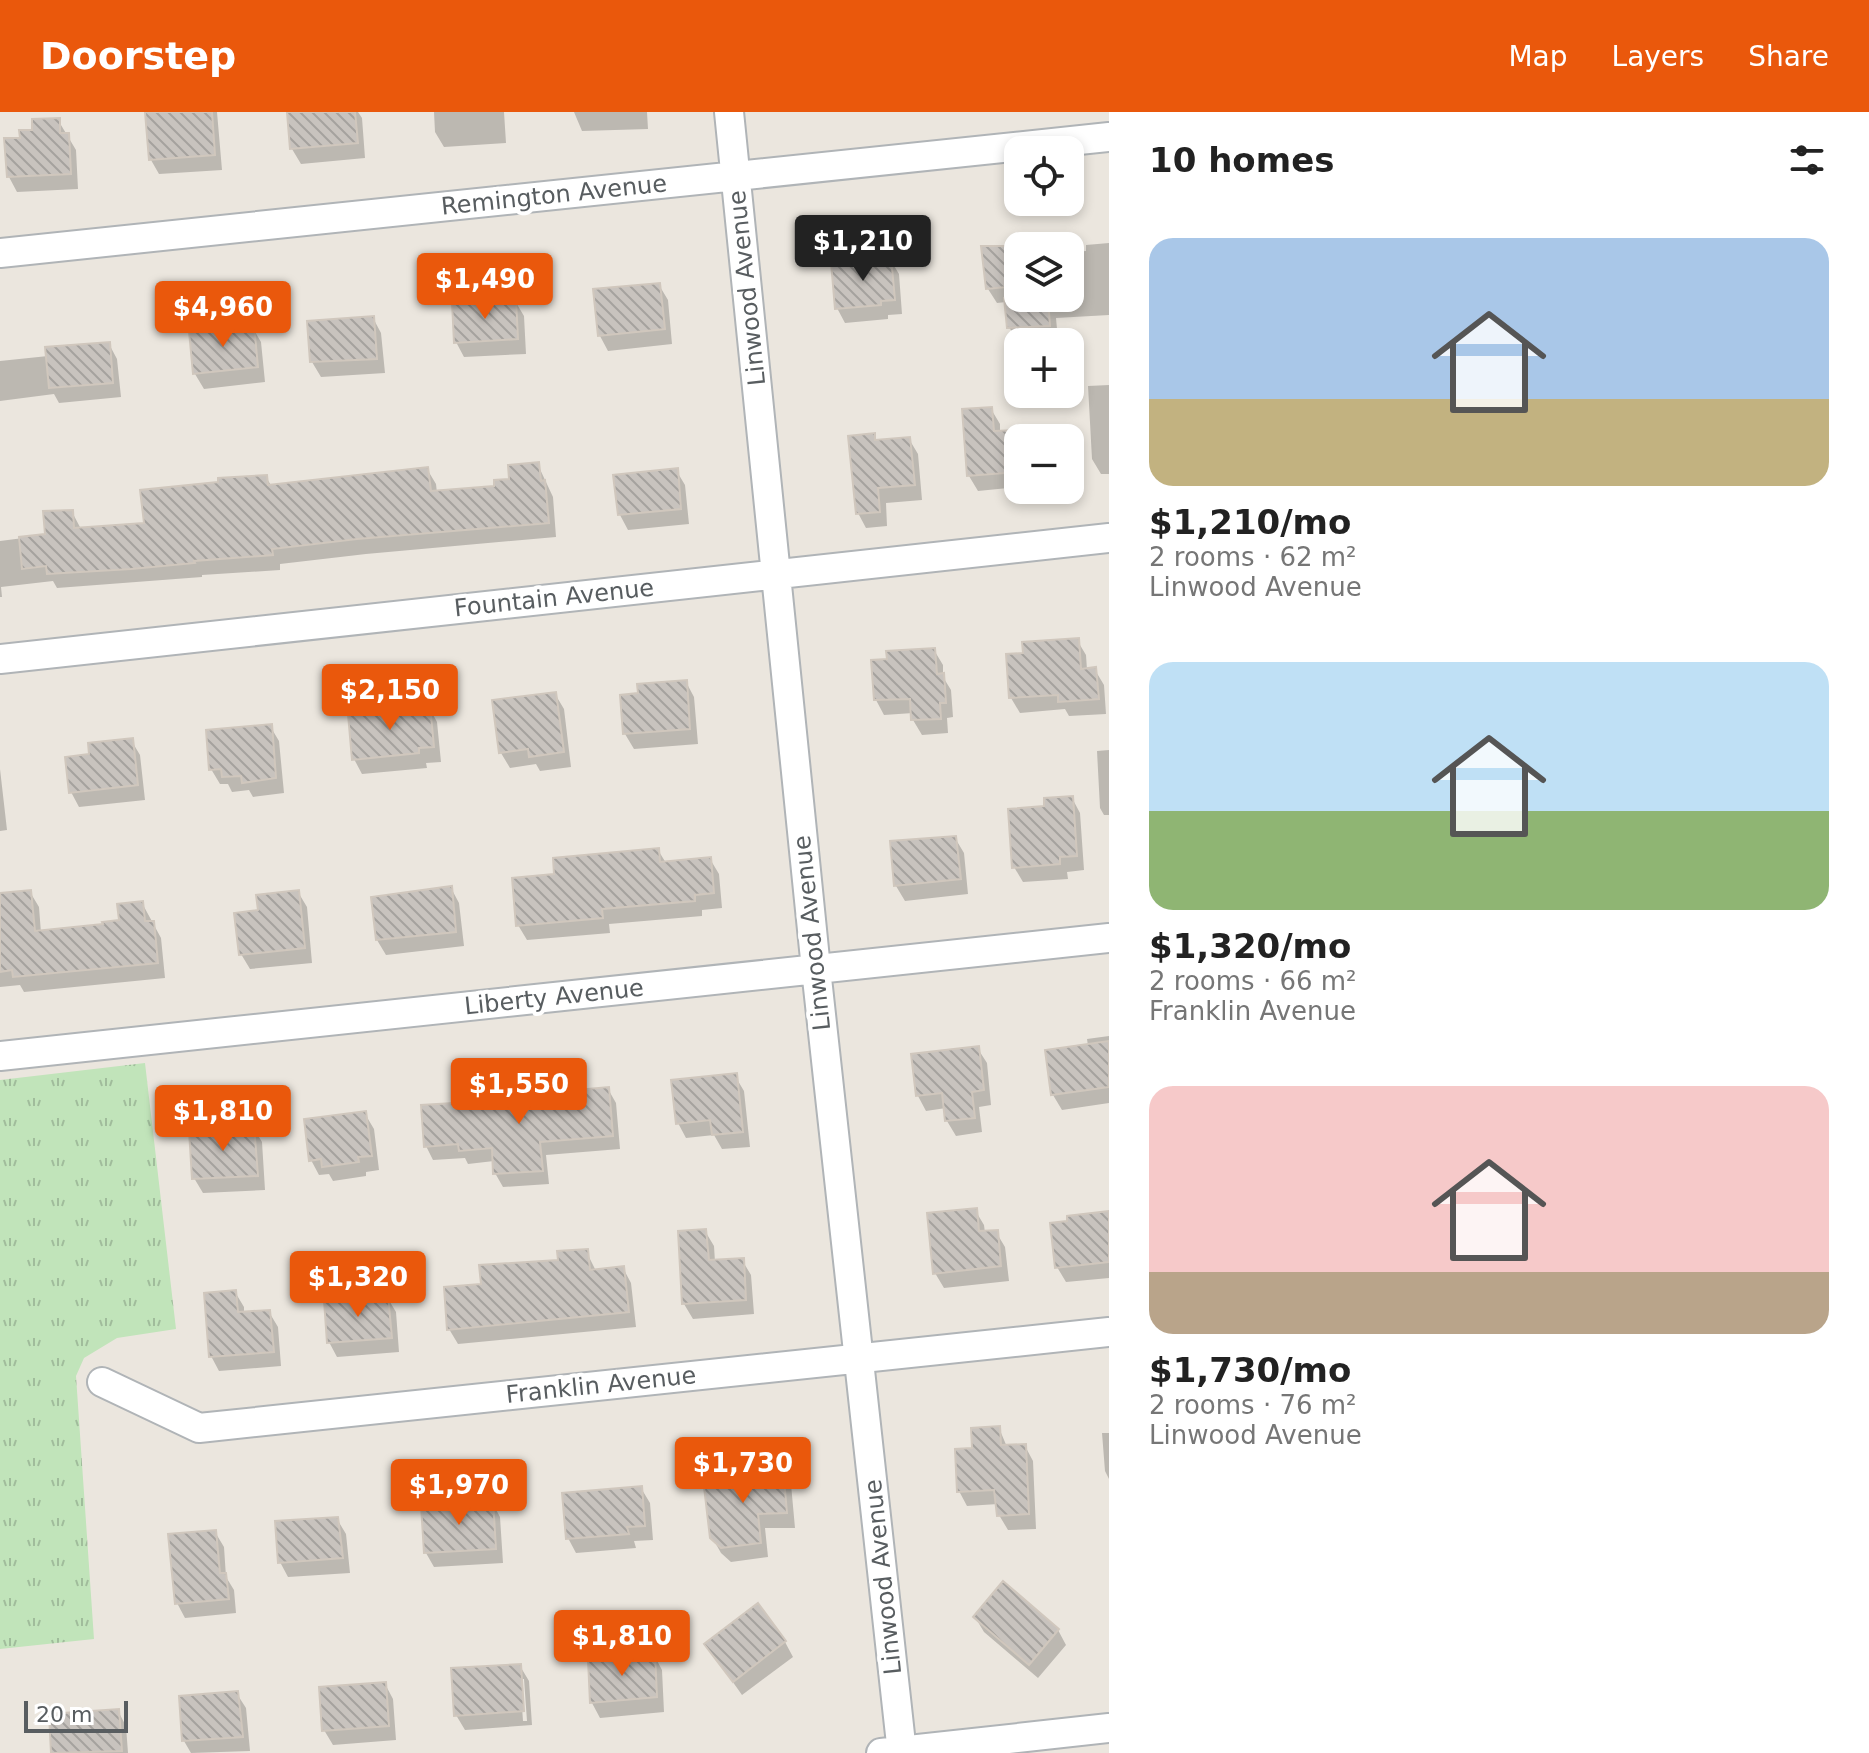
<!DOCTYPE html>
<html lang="en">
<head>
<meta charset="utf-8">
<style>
  body { margin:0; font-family:"DejaVu Sans",sans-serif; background:#f2f2f2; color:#222; height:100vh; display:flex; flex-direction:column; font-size:30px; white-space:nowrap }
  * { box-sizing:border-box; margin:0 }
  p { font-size:26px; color:#767676 }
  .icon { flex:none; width:44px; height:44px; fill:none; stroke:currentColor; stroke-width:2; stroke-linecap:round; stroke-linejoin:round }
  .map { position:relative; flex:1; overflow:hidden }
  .sheet { display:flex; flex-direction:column; background:#fff; width:760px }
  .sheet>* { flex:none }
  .buttons { position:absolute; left:1004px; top:24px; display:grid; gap:16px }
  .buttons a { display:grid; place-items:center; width:80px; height:80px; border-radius:16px; background:#fff; box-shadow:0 4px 12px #0003; font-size:40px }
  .scale { position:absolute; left:24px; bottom:20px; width:104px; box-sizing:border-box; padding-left:8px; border:4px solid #585d60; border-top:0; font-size:22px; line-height:28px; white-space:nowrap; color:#585d60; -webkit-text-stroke:6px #fff; paint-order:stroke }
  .price { position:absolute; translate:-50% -68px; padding:0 18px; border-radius:8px; background:#ea580c; color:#fff; font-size:26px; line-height:52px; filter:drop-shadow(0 2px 4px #0008) }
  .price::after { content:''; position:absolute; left:50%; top:48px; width:24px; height:18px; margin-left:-12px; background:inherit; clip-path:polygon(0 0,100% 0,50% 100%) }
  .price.current { background:#222; color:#fff }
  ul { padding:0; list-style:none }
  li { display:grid; align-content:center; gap:16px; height:424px; padding:0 40px }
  li span { display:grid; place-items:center; height:248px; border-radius:24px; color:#555 }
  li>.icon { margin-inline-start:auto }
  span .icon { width:144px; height:144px; fill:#fffc; stroke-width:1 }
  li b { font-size:34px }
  h2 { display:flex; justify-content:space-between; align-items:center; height:96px; padding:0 40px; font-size:34px }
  header { display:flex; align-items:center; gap:48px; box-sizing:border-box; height:112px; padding:0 40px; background:#ea580c; color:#fff }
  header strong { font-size:38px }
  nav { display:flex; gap:44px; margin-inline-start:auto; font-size:28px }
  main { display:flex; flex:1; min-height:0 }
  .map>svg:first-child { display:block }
  .grass { fill:url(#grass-tufts) }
  .shadow { fill:#0003; fill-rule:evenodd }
  .building { fill:url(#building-back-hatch); stroke:#d0c7bd; stroke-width:2 }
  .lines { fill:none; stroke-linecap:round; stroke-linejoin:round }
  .minor-casing { stroke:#b0b4b7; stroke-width:32 }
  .minor { stroke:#fff; stroke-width:28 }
  .labels { text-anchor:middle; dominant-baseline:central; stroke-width:8; stroke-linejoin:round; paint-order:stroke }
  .street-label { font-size:24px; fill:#585d60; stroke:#fff }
</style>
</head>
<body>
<header>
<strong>Doorstep</strong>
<nav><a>Map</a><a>Layers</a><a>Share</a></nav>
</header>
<main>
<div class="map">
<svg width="1109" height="1641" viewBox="0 0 1109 1641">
  <defs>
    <pattern id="grass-tufts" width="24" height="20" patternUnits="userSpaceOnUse" patternTransform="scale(2)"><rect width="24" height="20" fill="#c1e4ba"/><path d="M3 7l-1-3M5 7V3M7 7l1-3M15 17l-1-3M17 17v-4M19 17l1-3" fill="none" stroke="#a0bc9b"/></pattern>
    <pattern id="building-back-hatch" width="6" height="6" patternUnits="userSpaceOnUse" patternTransform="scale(2)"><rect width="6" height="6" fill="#c8c3be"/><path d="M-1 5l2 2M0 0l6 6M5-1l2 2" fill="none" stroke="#a5a29e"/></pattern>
  </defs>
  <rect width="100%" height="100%" fill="#ebe6de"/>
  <path class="grass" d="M 145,951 L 176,1217 L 117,1226 L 84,1246 L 76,1264 L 94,1527 L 0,1537 L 0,968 Z"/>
  <path class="shadow" d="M 147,0 L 217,0 L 222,58 L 159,62 L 151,48 Z
    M 289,0 L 358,0 L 362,6 L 365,46 L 301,52 L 292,37 Z
    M 434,0 L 504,0 L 506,31 L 444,35 L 435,20 Z
    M 574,0 L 647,0 L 648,17 L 582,19 Z
    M 58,8 L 76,38 L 78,77 L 17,80 L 9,65 L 22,28 Z
    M 1109,131 L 1109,203 L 1056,206 L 1058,228 L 1018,230 L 1009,215 L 1006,190 L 997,191 L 988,177 L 1018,136 L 1018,186 L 1070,186 L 1070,140 L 1086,139 L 1086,133 Z
    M 890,147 L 899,162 L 902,202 L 888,203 L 888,207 L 845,211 L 837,196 Z
    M 659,173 L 668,188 L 672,232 L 608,239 L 600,224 Z
    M 515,189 L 524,204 L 526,242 L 464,245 L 456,230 Z
    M 373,206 L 381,221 L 385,261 L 321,265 L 312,250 Z
    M 252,215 L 261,230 L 265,270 L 204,277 L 195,262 Z
    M 109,232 L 117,247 L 121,285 L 59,291 L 54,282 L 0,289 L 0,249 L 48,244 Z
    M 1109,273 L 1109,362 L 1101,362 L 1092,347 L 1088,274 Z
    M 991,297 L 1000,312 L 1000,321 L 1030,319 L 1034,326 L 1018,326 L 1018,375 L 978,379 L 969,364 Z
    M 874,323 L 877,330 L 909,327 L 918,342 L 922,388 L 886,391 L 887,414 L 866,416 L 858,401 Z
    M 538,353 L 553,385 L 556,425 L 366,442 L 280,452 L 280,458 L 202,463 L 202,465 L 57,476 L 53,469 L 1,475 L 2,485 L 0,485 L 0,429 L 47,423 L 72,400 L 81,417 L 146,413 L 266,365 L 272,375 L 427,357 L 436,372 L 437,381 L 496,376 Z
    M 676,358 L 685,373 L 689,412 L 628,418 L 620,403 Z
    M 1077,528 L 1086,543 L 1087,558 L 1095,558 L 1104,573 L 1106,602 L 1069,604 L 1065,597 L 1020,601 L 1011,586 L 1025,543 Z
    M 934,538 L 943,553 L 943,565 L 951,578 L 953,605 L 947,606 L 948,621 L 922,623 L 913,608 L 913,601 L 884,603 L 876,588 Z
    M 686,570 L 694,585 L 698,632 L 634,637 L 625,622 Z
    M 555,582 L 564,597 L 571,655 L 540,659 L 536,652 L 510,656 L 501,641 Z
    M 429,595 L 437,610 L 441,650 L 426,651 L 427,656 L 362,662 L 354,647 Z
    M 270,614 L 279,629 L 284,681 L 253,685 L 249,678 L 232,680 L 228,672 L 220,672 L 211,657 Z
    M 131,628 L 140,643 L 145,688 L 79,695 L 71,680 L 91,644 Z
    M 1109,638 L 1109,703 L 1104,703 L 1100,696 L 1097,639 Z
    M 0,657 L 7,718 L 0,719 Z
    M 1072,686 L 1080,701 L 1084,758 L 1067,760 L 1068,767 L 1023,770 L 1014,755 L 1046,696 Z
    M 955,726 L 964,741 L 968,782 L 905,789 L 896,774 Z
    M 658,738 L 666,751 L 710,747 L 719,762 L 722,796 L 702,798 L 702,804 L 609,812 L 610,821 L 527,828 L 518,813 Z
    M 451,776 L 459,791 L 464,834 L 386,843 L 377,828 Z
    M 30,780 L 39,795 L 41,821 L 121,810 L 142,791 L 161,826 L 165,866 L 24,880 L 20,873 L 0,875 L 0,783 Z
    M 298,780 L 307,795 L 312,851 L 250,857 L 241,842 L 260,800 Z
    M 1109,924 L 1109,991 L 1062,998 L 1053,983 L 1088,934 L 1087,927 Z
    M 978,937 L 987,951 L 991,993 L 979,995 L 982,1020 L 956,1024 L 947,1009 L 946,996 L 926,999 L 918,984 L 913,944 Z
    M 735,964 L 744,979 L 750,1035 L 722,1037 L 714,1023 L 686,1026 L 678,1011 Z
    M 608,977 L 616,991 L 620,1037 L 546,1043 L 549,1072 L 503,1075 L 495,1061 L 494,1049 L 468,1052 L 465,1046 L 433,1048 L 426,1034 L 485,991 L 488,996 L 546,996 Z
    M 365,1002 L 374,1017 L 379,1058 L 366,1060 L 366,1064 L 333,1069 L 329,1062 L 319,1063 L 311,1048 Z
    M 253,1015 L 262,1030 L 265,1078 L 203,1081 L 194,1066 Z
    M 975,1098 L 984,1113 L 985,1121 L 996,1120 L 1005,1135 L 1009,1169 L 944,1176 L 935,1161 Z
    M 1109,1106 L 1109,1166 L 1066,1170 L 1057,1155 Z
    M 705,1119 L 714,1134 L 715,1150 L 742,1148 L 751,1163 L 754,1202 L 693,1207 L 684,1192 Z
    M 586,1139 L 596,1159 L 623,1156 L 631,1171 L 636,1215 L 458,1232 L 449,1217 L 483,1173 Z
    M 235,1180 L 244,1195 L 244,1201 L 269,1200 L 278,1215 L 281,1254 L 219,1259 L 211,1244 Z
    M 387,1185 L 396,1200 L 399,1240 L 337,1245 L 329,1230 Z
    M 999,1316 L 1007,1335 L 1025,1334 L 1033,1349 L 1036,1417 L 1008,1418 L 999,1403 L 998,1392 L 967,1394 L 959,1379 L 974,1338 Z
    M 1102,1321 L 1109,1321 L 1109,1367 L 1105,1359 Z
    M 782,1358 L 791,1372 L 795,1416 L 765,1416 L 768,1445 L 731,1450 L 721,1441 L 712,1425 Z
    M 641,1376 L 650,1391 L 653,1428 L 634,1429 L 636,1436 L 576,1441 L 568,1426 Z
    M 492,1390 L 500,1405 L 503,1451 L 434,1455 L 426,1441 Z
    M 337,1407 L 346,1422 L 350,1461 L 288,1465 L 280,1450 Z
    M 215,1420 L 224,1435 L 226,1465 L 234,1478 L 236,1501 L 185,1506 L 177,1491 Z
    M 975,1505 L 1058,1518 L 1066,1533 L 1038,1566 L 984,1520 Z
    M 785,1530 L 793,1545 L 742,1583 L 706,1532 Z
    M 654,1543 L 662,1558 L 664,1600 L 600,1606 L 592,1591 L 590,1549 Z
    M 520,1554 L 529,1569 L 532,1613 L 465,1618 L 456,1603 ZM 520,1567 L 524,1567 L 527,1609 L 523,1609 Z
    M 385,1572 L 393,1587 L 396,1628 L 333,1633 L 324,1618 Z
    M 237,1582 L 246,1596 L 250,1639 L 191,1641 L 184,1629 Z
    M 118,1599 L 126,1614 L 128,1641 L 53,1641 L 51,1604 Z"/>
  <path class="building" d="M 145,0 L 212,0 L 215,43 L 149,48 Z
    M 287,0 L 355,0 L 358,31 L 290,37 Z
    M 60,6 L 60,21 L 69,21 L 71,62 L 7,65 L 4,26 L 20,26 L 19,18 L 32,18 L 32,7 Z
    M 981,134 L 1018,134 L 1018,174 L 986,177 Z
    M 891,145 L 895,188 L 881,189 L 881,193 L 835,197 L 831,150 Z
    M 660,171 L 665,217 L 598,224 L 593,177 Z
    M 1004,186 L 1048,186 L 1050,214 L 1007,216 Z
    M 516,187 L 518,227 L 454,231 L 452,190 Z
    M 374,204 L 377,247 L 310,250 L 307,209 Z
    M 254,213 L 258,255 L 193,262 L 189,219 Z
    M 110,230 L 113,271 L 49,276 L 45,235 Z
    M 992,295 L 994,319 L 1018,318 L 1018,360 L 967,364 L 962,297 Z
    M 875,321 L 875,328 L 910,325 L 915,373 L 878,376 L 880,400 L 856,402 L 848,324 Z
    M 539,350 L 541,369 L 545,368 L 549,411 L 357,427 L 272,437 L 273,443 L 194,449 L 195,451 L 131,457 L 47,462 L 46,454 L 22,457 L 19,425 L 45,422 L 43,399 L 73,398 L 74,416 L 144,411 L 140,378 L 218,370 L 218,366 L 267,363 L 268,373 L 428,355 L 431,379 L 494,374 L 494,368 L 509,367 L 508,353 Z
    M 678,356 L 681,397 L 618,403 L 613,363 Z
    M 1079,526 L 1081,557 L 1096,555 L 1099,587 L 1058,590 L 1058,583 L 1009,586 L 1006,542 L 1023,541 L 1022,530 Z
    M 935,536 L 937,562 L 944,561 L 946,591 L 940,591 L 941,607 L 911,608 L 910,587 L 874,588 L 871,548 L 887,547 L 886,539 Z
    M 687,568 L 690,617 L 623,622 L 620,583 L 638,581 L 637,572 Z
    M 556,580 L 564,640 L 529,645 L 528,637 L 499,641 L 492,588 Z
    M 430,593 L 434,635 L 419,636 L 419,641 L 352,648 L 348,602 Z
    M 272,612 L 276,666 L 242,671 L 241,664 L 222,665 L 221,657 L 209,658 L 206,618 Z
    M 133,626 L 138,673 L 69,681 L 65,645 L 89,642 L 88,631 Z
    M 1073,684 L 1077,744 L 1060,745 L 1060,752 L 1012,756 L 1008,697 L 1044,694 L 1044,686 Z
    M 956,724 L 961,767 L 894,774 L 890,729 Z
    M 659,736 L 660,750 L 711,745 L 714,781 L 695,783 L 695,789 L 602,797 L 603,806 L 516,814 L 512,766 L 554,762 L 553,746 Z
    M 452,774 L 456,820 L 376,828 L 371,785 Z
    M 31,778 L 35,819 L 103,812 L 102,810 L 119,808 L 117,792 L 143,789 L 145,809 L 154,809 L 158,851 L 13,865 L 12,858 L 0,860 L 0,781 Z
    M 299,778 L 305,836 L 239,843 L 234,801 L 258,798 L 256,783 Z
    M 1109,929 L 1109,975 L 1051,983 L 1045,938 Z
    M 979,934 L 984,978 L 972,980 L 975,1006 L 945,1009 L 942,981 L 916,984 L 911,942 Z
    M 737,961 L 743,1020 L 712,1023 L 710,1008 L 676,1012 L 671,968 Z
    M 609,975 L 613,1024 L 540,1030 L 543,1059 L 493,1062 L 492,1036 L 459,1039 L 458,1032 L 424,1035 L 421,993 L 487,989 L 487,994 L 544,994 L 543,981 Z
    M 366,999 L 372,1044 L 358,1045 L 359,1050 L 322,1055 L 321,1047 L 309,1049 L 304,1007 Z
    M 254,1013 L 258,1064 L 192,1067 L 189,1018 Z
    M 977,1096 L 979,1119 L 998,1118 L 1001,1154 L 933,1162 L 927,1101 Z
    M 1109,1099 L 1109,1150 L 1055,1156 L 1050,1111 L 1067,1109 L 1067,1104 Z
    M 706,1117 L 709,1148 L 744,1146 L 746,1188 L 682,1192 L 678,1119 Z
    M 588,1137 L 590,1158 L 624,1154 L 629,1200 L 447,1218 L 444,1175 L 481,1172 L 479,1153 L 558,1148 L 557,1139 Z
    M 236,1178 L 238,1200 L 270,1198 L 274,1240 L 209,1245 L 204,1181 Z
    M 388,1183 L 392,1226 L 327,1231 L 324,1188 Z
    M 1000,1314 L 1001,1333 L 1026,1332 L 1029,1402 L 997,1404 L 994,1378 L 957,1380 L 955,1337 L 972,1336 L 971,1316 Z
    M 783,1355 L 787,1401 L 758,1402 L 761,1431 L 721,1436 L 710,1426 L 703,1366 Z
    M 642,1374 L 645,1414 L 627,1415 L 629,1422 L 566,1427 L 562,1381 Z
    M 493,1388 L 496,1437 L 424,1441 L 421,1393 Z
    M 338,1405 L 343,1446 L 278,1451 L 275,1409 Z
    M 216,1418 L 220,1461 L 226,1461 L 229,1487 L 175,1492 L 168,1422 Z
    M 1003,1469 L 1059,1517 L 1029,1553 L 973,1505 Z
    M 758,1491 L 786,1529 L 733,1570 L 704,1532 Z
    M 655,1541 L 657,1585 L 590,1591 L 588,1547 Z
    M 521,1552 L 524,1599 L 454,1604 L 451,1556 Z
    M 386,1570 L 389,1614 L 322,1619 L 319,1575 Z
    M 238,1579 L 243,1625 L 182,1629 L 179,1584 Z
    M 119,1597 L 122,1639 L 51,1641 L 49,1602 Z"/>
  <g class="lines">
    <defs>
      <path id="minor" d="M 729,0 L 816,857 L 902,1641
        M 0,141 L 1109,25
        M 0,547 L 1109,426
        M 0,944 L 1109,826
        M 102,1270 L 199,1316 L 1109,1220
        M 881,1641 L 1109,1616"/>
    </defs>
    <use href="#minor" class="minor-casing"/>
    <use href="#minor" class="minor"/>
  </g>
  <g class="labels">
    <g class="street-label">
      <text transform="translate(554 83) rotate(-6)">Remington Avenue</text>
      <text transform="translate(747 176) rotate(-96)">Linwood Avenue</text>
      <text transform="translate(554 486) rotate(-6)">Fountain Avenue</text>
      <text transform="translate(812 821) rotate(-96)">Linwood Avenue</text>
      <text transform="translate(554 885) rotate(-6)">Liberty Avenue</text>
      <text transform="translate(601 1273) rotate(-6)">Franklin Avenue</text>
      <text transform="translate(883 1465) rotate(-96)">Linwood Avenue</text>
    </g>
  </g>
</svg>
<div class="buttons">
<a><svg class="icon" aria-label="locate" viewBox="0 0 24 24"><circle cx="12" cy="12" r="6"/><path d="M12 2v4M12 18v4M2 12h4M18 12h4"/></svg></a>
<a><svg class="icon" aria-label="layers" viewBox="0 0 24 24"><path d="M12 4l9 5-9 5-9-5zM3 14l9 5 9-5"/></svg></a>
<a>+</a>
<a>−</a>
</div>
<div class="scale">20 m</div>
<b class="price current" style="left:863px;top:171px">$1,210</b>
<b class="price" style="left:485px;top:209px">$1,490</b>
<b class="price" style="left:223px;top:237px">$4,960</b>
<b class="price" style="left:390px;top:620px">$2,150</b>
<b class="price" style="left:519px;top:1014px">$1,550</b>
<b class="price" style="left:223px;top:1041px">$1,810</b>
<b class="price" style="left:358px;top:1207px">$1,320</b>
<b class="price" style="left:743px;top:1393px">$1,730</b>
<b class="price" style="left:459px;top:1415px">$1,970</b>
<b class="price" style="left:622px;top:1566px">$1,810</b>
</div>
<section class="sheet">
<h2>10 homes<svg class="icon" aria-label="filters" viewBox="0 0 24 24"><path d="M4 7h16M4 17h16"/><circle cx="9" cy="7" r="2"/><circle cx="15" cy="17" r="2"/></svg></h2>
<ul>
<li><span style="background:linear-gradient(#a9c7e8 65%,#c2b280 0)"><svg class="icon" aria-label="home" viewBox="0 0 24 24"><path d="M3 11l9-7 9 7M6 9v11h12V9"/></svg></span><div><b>$1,210/mo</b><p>2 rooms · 62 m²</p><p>Linwood Avenue</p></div></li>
<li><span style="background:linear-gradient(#bfe0f5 60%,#8fb573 0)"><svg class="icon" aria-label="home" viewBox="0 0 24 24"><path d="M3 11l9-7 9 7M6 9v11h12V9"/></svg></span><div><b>$1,320/mo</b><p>2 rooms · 66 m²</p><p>Franklin Avenue</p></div></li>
<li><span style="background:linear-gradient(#f6c9c9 75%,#b9a48a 0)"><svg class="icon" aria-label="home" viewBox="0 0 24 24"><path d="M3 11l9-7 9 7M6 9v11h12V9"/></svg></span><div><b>$1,730/mo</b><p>2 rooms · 76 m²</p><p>Linwood Avenue</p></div></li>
</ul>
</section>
</main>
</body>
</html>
